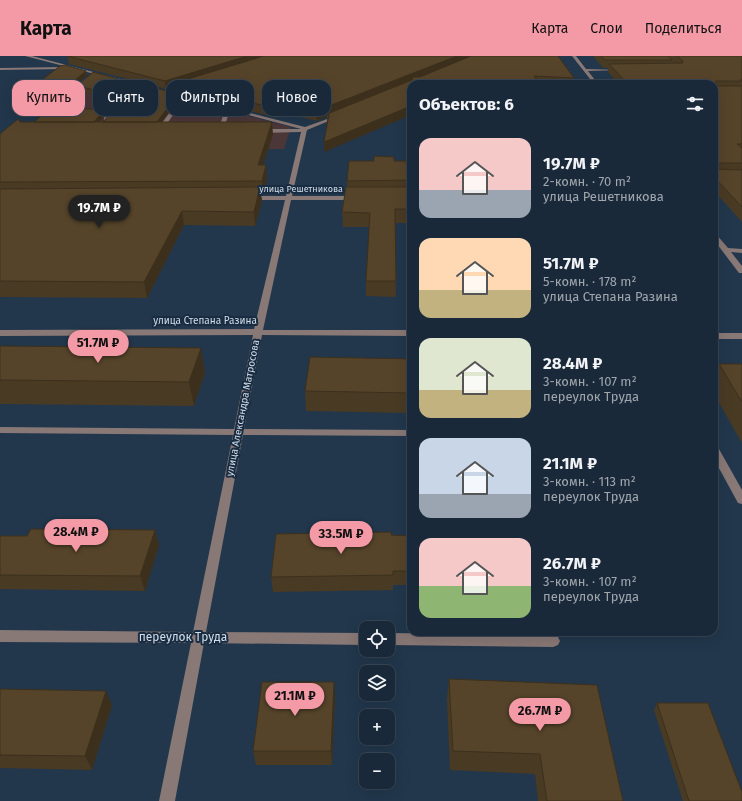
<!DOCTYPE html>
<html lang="ru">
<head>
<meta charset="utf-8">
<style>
  body { margin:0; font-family:"Fira Sans",sans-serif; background:#273544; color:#f1f3f6; height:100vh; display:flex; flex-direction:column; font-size:15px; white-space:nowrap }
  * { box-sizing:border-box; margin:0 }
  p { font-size:13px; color:#9fa6ae }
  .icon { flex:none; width:22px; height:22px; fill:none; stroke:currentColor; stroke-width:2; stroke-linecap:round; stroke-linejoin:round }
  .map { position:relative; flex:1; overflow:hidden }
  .drawer { position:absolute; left:407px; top:24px; width:311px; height:556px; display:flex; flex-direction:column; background:#1a2939; border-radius:12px; box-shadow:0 4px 16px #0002,0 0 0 1px #384553 }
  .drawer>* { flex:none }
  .guide { position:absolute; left:12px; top:24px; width:335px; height:36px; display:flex; gap:8px }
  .controls { position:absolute; left:359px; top:565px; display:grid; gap:8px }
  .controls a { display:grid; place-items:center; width:36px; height:36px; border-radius:8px; background:#1a2939; box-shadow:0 4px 16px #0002,0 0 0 1px #384553; font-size:20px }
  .price { position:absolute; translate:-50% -34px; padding:0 9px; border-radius:14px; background:#f49aa6; color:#111; font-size:13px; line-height:26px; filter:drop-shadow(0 1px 2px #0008) }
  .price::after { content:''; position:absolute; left:50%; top:24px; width:12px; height:9px; margin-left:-6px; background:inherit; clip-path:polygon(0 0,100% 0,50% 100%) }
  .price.selected { background:#222; color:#fff }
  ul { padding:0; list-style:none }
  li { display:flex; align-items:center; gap:12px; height:100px; padding:0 12px }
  li span { display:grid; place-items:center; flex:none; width:112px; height:80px; border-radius:12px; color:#555 }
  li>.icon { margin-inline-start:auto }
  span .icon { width:48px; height:48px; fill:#fffc; stroke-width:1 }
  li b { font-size:17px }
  h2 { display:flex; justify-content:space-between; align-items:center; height:48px; padding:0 12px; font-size:17px }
  .pill { padding:0 14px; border-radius:12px; background:#1a2939; box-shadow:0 4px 16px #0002,0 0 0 1px #384553; font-size:14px; line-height:36px }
  .pill.selected { background:#f49aa6; color:#111 }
  header { display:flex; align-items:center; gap:24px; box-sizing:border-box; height:56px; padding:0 20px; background:#f49aa6; color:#111 }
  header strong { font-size:19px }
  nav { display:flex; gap:22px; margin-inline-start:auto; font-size:14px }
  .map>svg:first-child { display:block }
  .industrial { fill:#4b3638 }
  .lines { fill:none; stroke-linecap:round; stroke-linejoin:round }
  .minor { fill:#887876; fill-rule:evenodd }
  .wall { fill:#493a24 }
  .shaded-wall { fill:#3c301d }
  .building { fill:#55442a; stroke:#3c301d }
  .labels { text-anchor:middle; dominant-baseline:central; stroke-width:4; stroke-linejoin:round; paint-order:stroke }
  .far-street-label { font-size:9px; fill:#d0ddea; stroke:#192c41 }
  .street-label { font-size:10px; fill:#d0ddea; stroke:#192c41 }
  .near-street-label { font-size:12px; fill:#d0ddea; stroke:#192c41 }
</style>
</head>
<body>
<header>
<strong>Карта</strong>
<nav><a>Карта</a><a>Слои</a><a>Поделиться</a></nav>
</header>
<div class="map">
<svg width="742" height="745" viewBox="0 0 742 745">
  <rect width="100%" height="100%" fill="#22374c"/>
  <path class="industrial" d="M 99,26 L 125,27 L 291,71 L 284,93 L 0,93 L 45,74 Z"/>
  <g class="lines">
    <path class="minor" d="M 25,0 L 32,0 L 151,31 L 149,32 Z
      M 572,0 L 576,0 L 586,13 L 623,14 L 588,15 L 598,28 L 594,28 Z
      M 65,11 L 64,13 L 0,14 L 0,12 Z
      M 87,21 L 90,22 L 44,62 L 40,62 L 40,60 Z
      M 132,30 L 136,31 L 108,64 L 104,64 L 104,62 Z
      M 164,35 L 305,71 L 341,58 L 341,60 L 307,74 L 292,140 L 358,140 L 361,142 L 358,144 L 291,144 L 263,274 L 411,274 L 411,280 L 262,279 L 244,373 L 411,374 L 411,380 L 243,379 L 206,576 L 366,577 L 366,589 L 204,587 L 175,745 L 159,745 L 191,587 L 0,586 L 0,574 L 193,576 L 233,379 L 0,377 L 0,371 L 234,373 L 253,279 L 0,280 L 0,274 L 254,273 L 285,144 L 248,144 L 245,142 L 248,140 L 286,140 L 301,76 L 261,77 L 258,75 L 261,73 L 301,73 L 230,54 L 223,75 L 218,76 L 225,53 L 185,42 L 161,76 L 157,76 L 157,74 L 181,41 L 164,37 Z
      M 714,177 L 716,178 L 728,192 L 742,193 L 742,197 L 731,196 L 742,210 L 742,217 L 739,217 L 714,184 Z
      M 714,277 L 742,277 L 742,283 L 714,283 Z
      M 714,390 L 719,393 L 742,434 L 742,448 L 738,447 L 714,403 Z
      M 388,577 L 553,579 L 558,581 L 560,585 L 558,589 L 553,591 L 388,589 Z"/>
  </g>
  <path class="wall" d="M 67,0 L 558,0 L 574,22 L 573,28 L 411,28 L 324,96 L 327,65 L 327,60 L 317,65 L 280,56 L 278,62 L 176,36 L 176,30 L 166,33 L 69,8 Z
    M 593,0 L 742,0 L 742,166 L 714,135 L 714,28 L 618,28 L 608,16 L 608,12 L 603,12 Z
    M 86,15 L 87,19 L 70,33 L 45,27 L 43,23 Z
    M 77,30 L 130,30 L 118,44 L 78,35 Z
    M 178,38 L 178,43 L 162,66 L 273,78 L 263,109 L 266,109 L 267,122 L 263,139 L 261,139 L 262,145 L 255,170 L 184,169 L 147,242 L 0,241 L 0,78 L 20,66 L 34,66 L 106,58 L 99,66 L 103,66 L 125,54 L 126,46 L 125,46 L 125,41 Z
    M 394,105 L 406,108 L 411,108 L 411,167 L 395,167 L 396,241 L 366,240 L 366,225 L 370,171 L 343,171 L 342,156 L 347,131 L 347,125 Z
    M 0,290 L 205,316 L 194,350 L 0,348 Z
    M 411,303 L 411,357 L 306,355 L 305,335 Z
    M 719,308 L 742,308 L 742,387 L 714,338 L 714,323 Z
    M 155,474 L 159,489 L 145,535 L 0,533 L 0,480 L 27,480 Z
    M 391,479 L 411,480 L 411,529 L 393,529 L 393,534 L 273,536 L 271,521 Z
    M 449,623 L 623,745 L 538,745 L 535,718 L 450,714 L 447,644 Z
    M 0,633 L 112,649 L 92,714 L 0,712 Z
    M 335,640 L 332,709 L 256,709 L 253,695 Z
    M 657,647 L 742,745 L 683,745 L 654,654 Z"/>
  <path class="shaded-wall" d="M 247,0 L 273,0 L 175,27 L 176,30 L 166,33 L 165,25 Z
    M 457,0 L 476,0 L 329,58 L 327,58 L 327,60 L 317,65 L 316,55 Z
    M 86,15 L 87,19 L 70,33 L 69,29 Z
    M 129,26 L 130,30 L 118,44 L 117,39 Z
    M 178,38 L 178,43 L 157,72 L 156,67 Z
    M 280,47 L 280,56 L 278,62 L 277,53 Z
    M 411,50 L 411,59 L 324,96 L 324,86 Z
    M 105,53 L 106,58 L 94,72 L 93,67 Z
    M 272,66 L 273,78 L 259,122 L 258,109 Z
    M 266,109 L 267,122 L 263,139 L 262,125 Z
    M 260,131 L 262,145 L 255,170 L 254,156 Z
    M 182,155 L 184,169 L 147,242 L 144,226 Z
    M 201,292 L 205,316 L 194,350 L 189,326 Z
    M 155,474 L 159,489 L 145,535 L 140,520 Z
    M 334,626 L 335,640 L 332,709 L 331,695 Z
    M 106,635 L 112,649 L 92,714 L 85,700 Z"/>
  <path class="building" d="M 67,0 L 247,0 L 165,25 Z
    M 264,0 L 457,0 L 316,55 L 280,47 L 277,53 L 175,27 Z
    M 471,0 L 558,0 L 574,22 L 534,20 L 540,28 L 411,28 L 411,50 L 324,86 L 329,58 L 327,58 L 412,24 L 413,21 L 420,21 Z
    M 601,0 L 668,0 L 672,4 L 605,4 Z
    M 677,0 L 742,0 L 742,24 L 740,24 L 742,25 L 716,25 L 715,28 L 716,30 L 742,30 L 742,88 L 737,88 L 742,92 L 742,107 L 717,107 L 716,108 L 716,113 L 742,114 L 742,151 L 714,121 L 714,28 L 628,28 L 609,8 L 683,7 L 683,5 Z
    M 65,9 L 86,15 L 69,29 L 43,23 L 60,10 Z
    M 93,16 L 129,26 L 117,39 L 77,30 Z
    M 137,27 L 178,38 L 157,66 L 103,66 L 114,53 L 125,54 L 127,42 L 125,41 Z
    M 50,53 L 105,53 L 94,66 L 34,66 Z
    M 18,63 L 20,66 L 272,66 L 258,109 L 266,109 L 262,125 L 0,126 L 0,78 Z
    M 374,100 L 394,101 L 394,105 L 406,105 L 406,108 L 411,108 L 411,124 L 347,125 L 349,105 L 374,105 Z
    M 260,131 L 254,156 L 182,155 L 144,226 L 0,225 L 0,133 Z
    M 346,131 L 411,131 L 411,153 L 395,153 L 396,225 L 366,225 L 370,157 L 342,156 Z
    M 0,290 L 201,292 L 189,326 L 0,324 Z
    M 310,301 L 411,303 L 411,337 L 305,335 Z
    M 719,308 L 742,308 L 742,346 Z
    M 31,473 L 155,474 L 140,520 L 0,519 L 0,480 L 27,480 Z
    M 391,476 L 391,479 L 411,480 L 411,515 L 393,515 L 393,519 L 271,521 L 276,478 Z
    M 449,623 L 597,629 L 623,745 L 547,745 L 540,698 L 453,695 Z
    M 262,626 L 334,626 L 331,695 L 253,695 Z
    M 0,633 L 106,635 L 85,700 L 0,699 Z
    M 657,647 L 708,647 L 742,736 L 742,745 L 689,745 Z"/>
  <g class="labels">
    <g class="far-street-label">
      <text x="301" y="133">улица Решетникова</text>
    </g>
    <g class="street-label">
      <text x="205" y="265">улица Степана Разина</text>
      <text transform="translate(243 352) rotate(-79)">улица Александра Матросова</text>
    </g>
    <g class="near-street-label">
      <text x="183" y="581">переулок Труда</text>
    </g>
  </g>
</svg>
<div class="controls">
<a><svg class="icon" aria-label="locate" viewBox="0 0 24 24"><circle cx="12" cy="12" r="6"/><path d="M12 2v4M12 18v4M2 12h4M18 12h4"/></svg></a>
<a><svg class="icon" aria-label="layers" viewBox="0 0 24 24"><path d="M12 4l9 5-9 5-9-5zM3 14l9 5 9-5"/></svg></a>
<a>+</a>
<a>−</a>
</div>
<b class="price selected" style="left:99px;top:173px">19.7M ₽</b>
<b class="price" style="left:98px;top:308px">51.7M ₽</b>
<b class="price" style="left:76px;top:497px">28.4M ₽</b>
<b class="price" style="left:341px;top:499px">33.5M ₽</b>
<b class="price" style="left:295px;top:661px">21.1M ₽</b>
<b class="price" style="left:540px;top:676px">26.7M ₽</b>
<div class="guide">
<a class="pill selected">Купить</a>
<a class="pill">Снять</a>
<a class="pill">Фильтры</a>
<a class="pill">Новое</a>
</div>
<section class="drawer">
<h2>Объектов: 6<svg class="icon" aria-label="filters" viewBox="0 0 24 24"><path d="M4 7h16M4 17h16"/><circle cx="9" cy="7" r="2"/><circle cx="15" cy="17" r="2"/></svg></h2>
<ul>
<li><span style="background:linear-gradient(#f6c9c9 65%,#9aa5b1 0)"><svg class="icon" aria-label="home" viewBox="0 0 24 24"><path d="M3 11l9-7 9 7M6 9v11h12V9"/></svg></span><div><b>19.7M ₽</b><p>2-комн. · 70 m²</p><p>улица Решетникова</p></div></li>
<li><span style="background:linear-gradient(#ffd9b3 65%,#c2b280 0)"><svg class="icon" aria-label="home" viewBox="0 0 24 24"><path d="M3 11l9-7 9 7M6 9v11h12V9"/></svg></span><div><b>51.7M ₽</b><p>5-комн. · 178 m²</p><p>улица Степана Разина</p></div></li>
<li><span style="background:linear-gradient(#dfe7d0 65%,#c2b280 0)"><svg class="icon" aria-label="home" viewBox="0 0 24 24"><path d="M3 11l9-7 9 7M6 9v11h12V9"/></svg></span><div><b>28.4M ₽</b><p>3-комн. · 107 m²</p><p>переулок Труда</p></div></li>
<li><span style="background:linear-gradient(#c9d6e8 70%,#9aa5b1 0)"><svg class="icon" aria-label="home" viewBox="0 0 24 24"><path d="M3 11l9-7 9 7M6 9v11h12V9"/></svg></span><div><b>21.1M ₽</b><p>3-комн. · 113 m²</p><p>переулок Труда</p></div></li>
<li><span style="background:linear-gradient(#f6c9c9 60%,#8fb573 0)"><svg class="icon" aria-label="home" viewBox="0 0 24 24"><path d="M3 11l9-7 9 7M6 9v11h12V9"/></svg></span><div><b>26.7M ₽</b><p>3-комн. · 107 m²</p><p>переулок Труда</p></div></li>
</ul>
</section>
</div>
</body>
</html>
